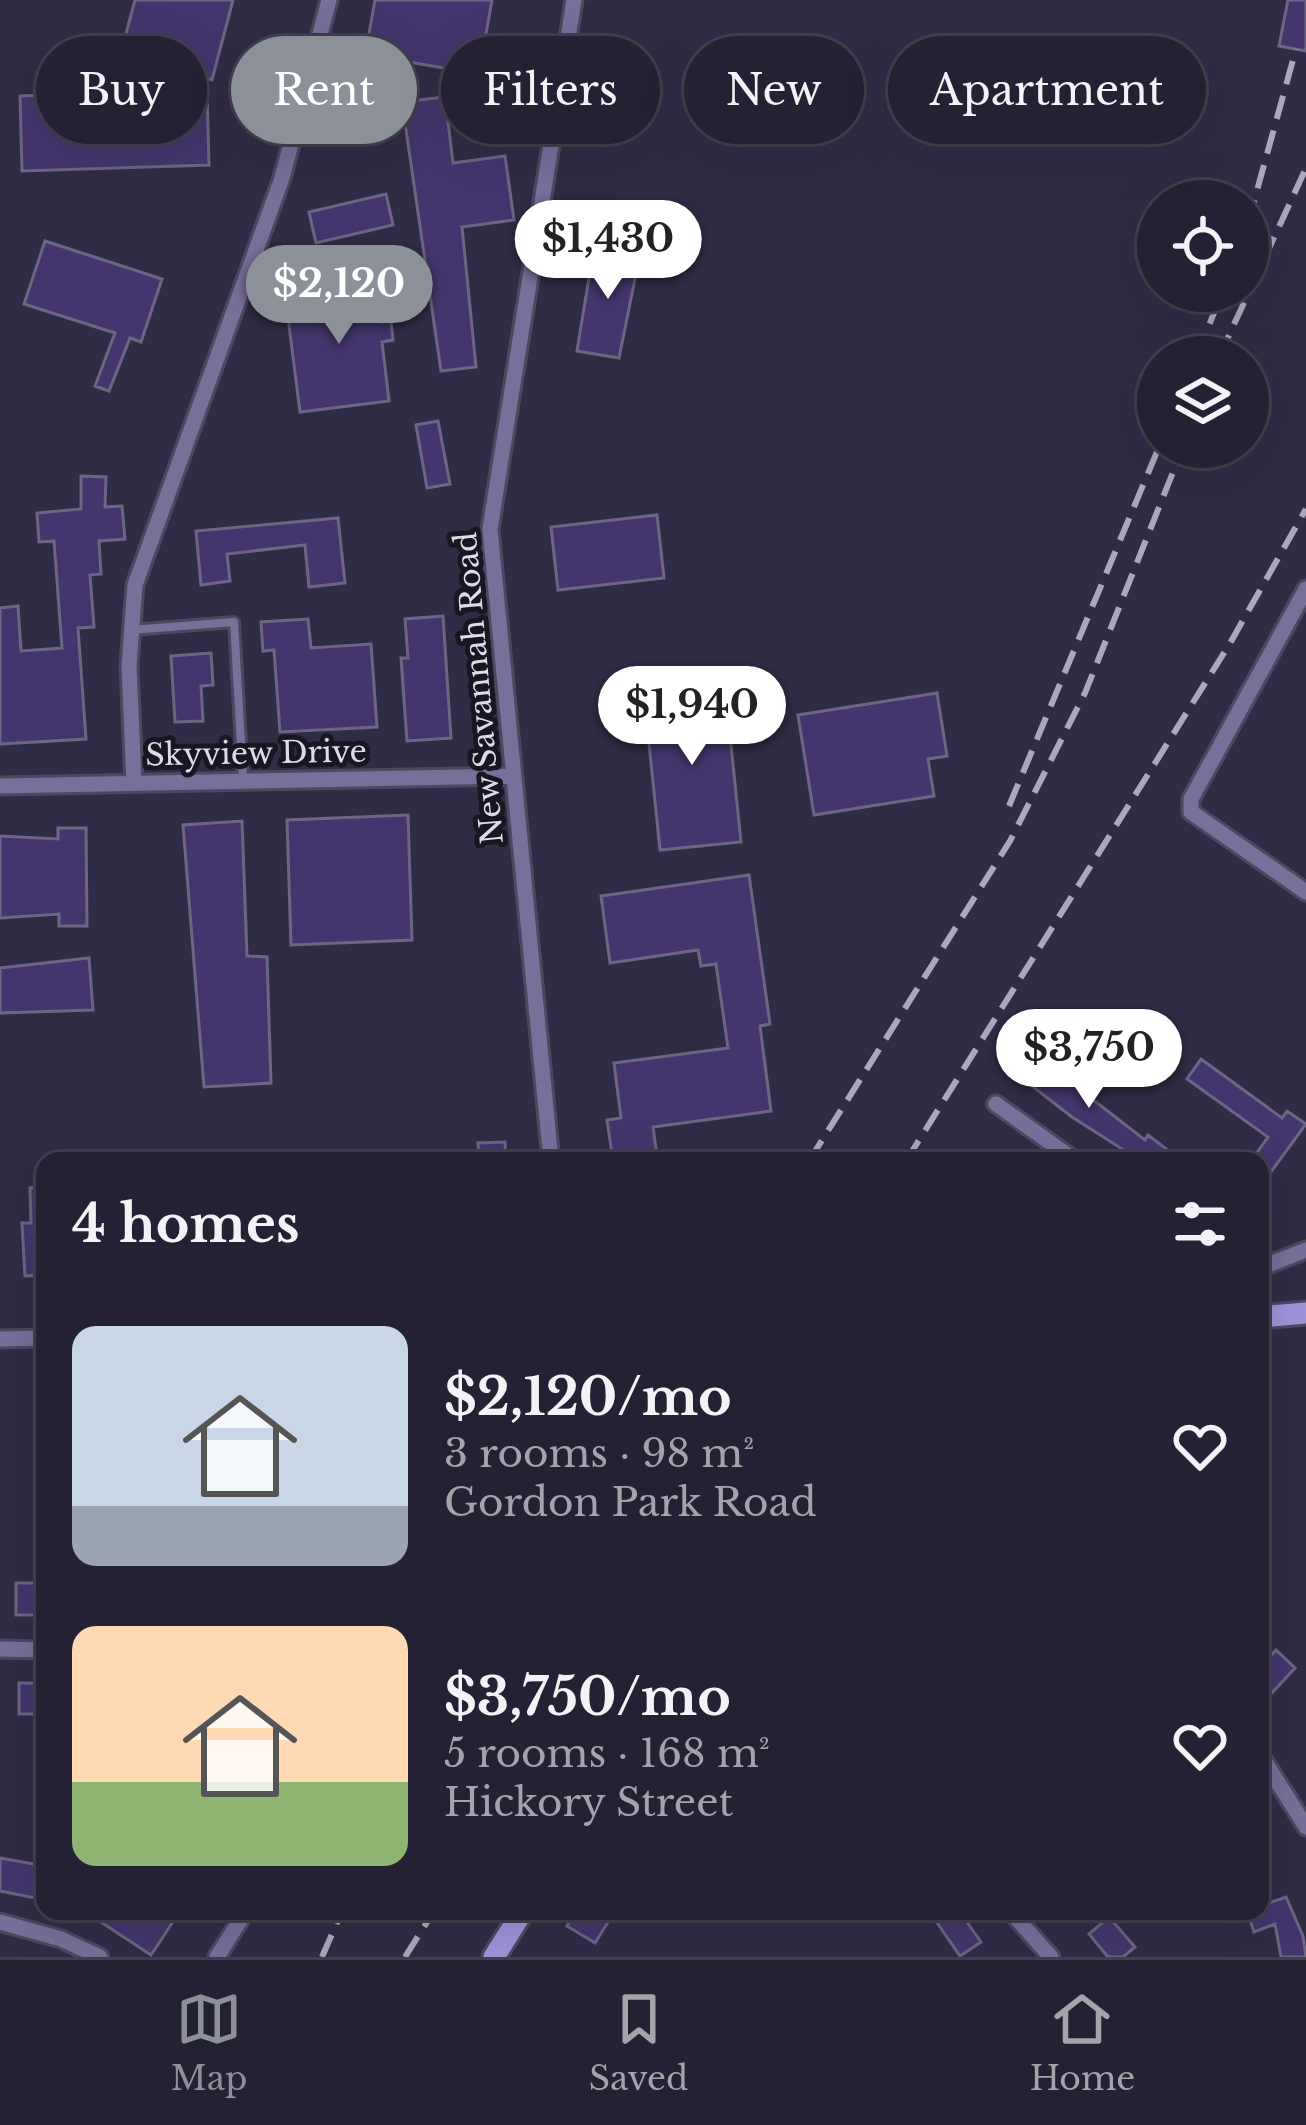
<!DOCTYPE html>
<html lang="en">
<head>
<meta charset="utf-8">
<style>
  body { margin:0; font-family:"Libre Baskerville",serif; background:#2d293c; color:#f1f3f6; height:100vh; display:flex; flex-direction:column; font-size:45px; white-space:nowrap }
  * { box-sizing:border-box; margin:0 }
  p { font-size:39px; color:#a3a3ac }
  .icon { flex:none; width:66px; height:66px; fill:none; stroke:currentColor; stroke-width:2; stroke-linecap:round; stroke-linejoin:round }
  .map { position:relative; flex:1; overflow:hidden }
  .sheet { position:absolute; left:36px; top:1152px; width:1233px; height:768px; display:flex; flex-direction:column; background:#252134; border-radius:24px; box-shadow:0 12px 48px #0002,0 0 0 3px #423e4f }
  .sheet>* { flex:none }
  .banner { position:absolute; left:36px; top:36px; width:1236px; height:108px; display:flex; gap:24px }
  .tools { position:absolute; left:1137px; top:180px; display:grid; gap:24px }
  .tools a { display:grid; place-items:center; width:132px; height:132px; border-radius:50%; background:#252134; box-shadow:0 12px 48px #0002,0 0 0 3px #423e4f; font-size:60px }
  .price { position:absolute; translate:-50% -102px; padding:0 27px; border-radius:42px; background:#fff; color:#222; font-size:39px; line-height:78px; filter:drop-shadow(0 3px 6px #0008) }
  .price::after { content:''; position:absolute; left:50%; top:72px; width:36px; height:27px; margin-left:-18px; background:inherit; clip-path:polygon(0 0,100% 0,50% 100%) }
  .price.selected { background:#8c9099; color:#fff }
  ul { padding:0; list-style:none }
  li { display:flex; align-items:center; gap:36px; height:300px; padding:0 36px }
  li span { display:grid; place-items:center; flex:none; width:336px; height:240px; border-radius:24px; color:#555 }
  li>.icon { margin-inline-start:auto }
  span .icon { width:144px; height:144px; fill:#fffc; stroke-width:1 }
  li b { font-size:51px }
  h2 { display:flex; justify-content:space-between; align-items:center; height:144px; padding:0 36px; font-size:51px }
  .pill { padding:0 42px; border-radius:54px; background:#252134; box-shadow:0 12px 48px #0002,0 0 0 3px #423e4f; font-size:42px; line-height:108px }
  .pill.selected { background:#8c9099; color:#fff }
  .menu { display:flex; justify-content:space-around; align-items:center; height:168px; border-top:3px solid #423e4f; background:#252134; font-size:33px; color:#a3a3ac }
  .menu a { display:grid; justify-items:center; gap:6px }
  .menu .selected { color:#8c9099 }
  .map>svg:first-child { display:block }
  .building { fill:#44366c; stroke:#6b6683; stroke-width:3 }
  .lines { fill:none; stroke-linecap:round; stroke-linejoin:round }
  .lane-casing { stroke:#4c4860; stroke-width:14 }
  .street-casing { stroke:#4c4860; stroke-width:21 }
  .secondary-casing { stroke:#4c4860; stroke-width:27 }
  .lane { stroke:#786f9b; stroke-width:8 }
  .street { stroke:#786f9b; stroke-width:15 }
  .secondary { stroke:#a092d8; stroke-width:21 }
  .rail { stroke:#aba8bc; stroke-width:6; stroke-dasharray:24 12; stroke-linecap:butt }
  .labels { text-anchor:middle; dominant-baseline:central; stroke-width:10; stroke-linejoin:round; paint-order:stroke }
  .street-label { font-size:30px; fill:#dcdaeb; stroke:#191622 }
</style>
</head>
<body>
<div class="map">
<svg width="1306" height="1957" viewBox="0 0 1306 1957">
  <rect width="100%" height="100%" fill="#312c46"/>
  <path class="building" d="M 135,0 L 233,0 L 212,80 L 120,56 Z
    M 375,0 L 492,0 L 479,74 L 391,59 L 394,44 L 368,39 Z
    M 1288,0 L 1306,0 L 1306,51 L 1279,46 Z
    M 207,90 L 209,165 L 22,171 L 20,96 Z
    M 445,97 L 453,163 L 505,156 L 514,220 L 462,227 L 476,367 L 441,371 L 402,102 Z
    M 386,194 L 393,225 L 316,243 L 309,212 Z
    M 45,241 L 162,279 L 141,342 L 130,338 L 109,391 L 95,386 L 115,333 L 24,304 Z
    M 594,247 L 640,254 L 619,358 L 577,351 Z
    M 377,283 L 382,322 L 391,321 L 393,340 L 382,342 L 389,401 L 300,412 L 285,294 Z
    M 438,421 L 450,484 L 427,488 L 416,425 Z
    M 81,476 L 106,477 L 105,507 L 122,506 L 125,539 L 99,541 L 101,574 L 90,575 L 94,627 L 78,628 L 86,739 L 0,744 L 0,608 L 18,606 L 21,651 L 62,648 L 54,541 L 39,542 L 37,513 L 81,509 Z
    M 657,515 L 664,578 L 558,590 L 551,527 Z
    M 338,518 L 345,583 L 309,587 L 305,545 L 227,554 L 230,581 L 201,585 L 196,531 Z
    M 443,616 L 451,738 L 407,741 L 401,658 L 408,658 L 405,619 Z
    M 308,619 L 311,648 L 371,644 L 377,727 L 280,732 L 274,650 L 263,651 L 261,622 Z
    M 211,653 L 213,685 L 201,686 L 203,721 L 175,722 L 171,656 Z
    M 725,687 L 741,842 L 660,850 L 644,695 Z
    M 937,693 L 947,756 L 928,759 L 934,796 L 814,815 L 798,715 Z
    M 408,815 L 412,940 L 291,945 L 287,820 Z
    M 242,821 L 247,956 L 267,957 L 271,1083 L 204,1087 L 183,825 Z
    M 58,828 L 86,828 L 87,926 L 59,926 L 59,914 L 0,918 L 0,836 L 58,839 Z
    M 749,875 L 770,1024 L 760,1026 L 771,1111 L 653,1127 L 657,1156 L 613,1161 L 607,1120 L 621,1118 L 614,1063 L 728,1048 L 716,964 L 701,966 L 698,950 L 610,963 L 601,896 Z
    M 89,958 L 93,1010 L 0,1013 L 0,968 Z
    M 1030,1051 L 1145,1140 L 1148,1135 L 1182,1161 L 1141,1161 L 1072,1117 L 1014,1072 Z
    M 1201,1059 L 1282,1118 L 1287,1111 L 1306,1124 L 1260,1187 L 1260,1161 L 1251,1161 L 1268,1137 L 1187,1079 Z
    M 505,1142 L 506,1161 L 479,1161 L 478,1143 Z
    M 45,1187 L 45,1275 L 25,1276 L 22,1223 L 31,1223 L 30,1188 Z
    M 16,1583 L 45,1583 L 45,1615 L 16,1615 Z
    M 1260,1649 L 1269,1658 L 1276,1650 L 1295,1668 L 1269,1696 L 1260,1687 Z
    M 19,1683 L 45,1683 L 45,1714 L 19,1714 Z
    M 0,1858 L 45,1866 L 45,1900 L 0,1891 Z
    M 1286,1897 L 1303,1936 L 1306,1957 L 1281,1957 L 1275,1924 L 1254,1932 L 1247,1911 L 1260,1911 L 1260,1906 Z
    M 84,1911 L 180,1911 L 151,1955 Z
    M 577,1911 L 615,1911 L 595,1943 L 567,1926 Z
    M 929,1911 L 959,1911 L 981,1942 L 960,1956 Z
    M 1109,1917 L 1135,1947 L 1123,1957 L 1108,1957 L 1089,1934 Z"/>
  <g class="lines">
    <defs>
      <path id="lane" d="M 131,630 L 234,622 L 243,779"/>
      <path id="street" d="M 1306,589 L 1191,799 L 1191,812 L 1306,892
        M 134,782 L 129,666 L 135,585 L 282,178 L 329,0
        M 0,786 L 512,776
        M 996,1104 L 1076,1161
        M 551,1161 L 490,529 L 574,0
        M 1260,1268 L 1306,1250
        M 0,1339 L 45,1338
        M 0,1649 L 45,1650
        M 1260,1754 L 1306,1827
        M 1010,1911 L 1051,1957
        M 0,1922 L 61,1939 L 100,1957
        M 217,1957 L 246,1911"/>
      <path id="secondary" d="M 1260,1317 L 1306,1313
        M 494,1957 L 523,1911"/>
    </defs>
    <use href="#lane" class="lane-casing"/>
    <use href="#street" class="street-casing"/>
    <use href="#secondary" class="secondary-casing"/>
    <use href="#lane" class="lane"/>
    <use href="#street" class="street"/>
    <use href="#secondary" class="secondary"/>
    <path class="rail" d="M 1248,223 L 1296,49
      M 1196,357 L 1223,291
      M 1219,357 L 1306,168
      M 1009,806 L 1159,447
      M 809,1161 L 1010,841 L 1085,693 L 1183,447
      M 906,1161 L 1229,645 L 1306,509
      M 322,1957 L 342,1911
      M 405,1957 L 434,1911"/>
  </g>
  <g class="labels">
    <g class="street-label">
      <text transform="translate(479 688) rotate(-95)">New Savannah Road</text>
      <text transform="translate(256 753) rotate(-1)">Skyview Drive</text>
    </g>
  </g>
</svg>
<div class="tools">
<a><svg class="icon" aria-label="locate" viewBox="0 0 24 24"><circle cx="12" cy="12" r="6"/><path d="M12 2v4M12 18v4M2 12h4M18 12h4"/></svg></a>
<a><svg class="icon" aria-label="layers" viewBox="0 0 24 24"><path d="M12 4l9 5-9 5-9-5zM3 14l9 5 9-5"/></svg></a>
</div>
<b class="price" style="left:608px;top:302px">$1,430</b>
<b class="price selected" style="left:339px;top:347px">$2,120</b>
<b class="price" style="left:692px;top:768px">$1,940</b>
<b class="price" style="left:1089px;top:1111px">$3,750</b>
<div class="banner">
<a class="pill">Buy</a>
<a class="pill selected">Rent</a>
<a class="pill">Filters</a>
<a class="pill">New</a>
<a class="pill">Apartment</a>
</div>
<section class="sheet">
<h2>4 homes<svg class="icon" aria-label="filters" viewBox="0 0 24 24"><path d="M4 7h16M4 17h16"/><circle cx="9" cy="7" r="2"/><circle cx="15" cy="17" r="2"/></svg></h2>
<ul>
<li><span style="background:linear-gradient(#c9d6e8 75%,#9aa5b1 0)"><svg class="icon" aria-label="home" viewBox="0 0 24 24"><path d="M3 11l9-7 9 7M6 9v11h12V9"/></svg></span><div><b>$2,120/mo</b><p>3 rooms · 98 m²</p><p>Gordon Park Road</p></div><svg class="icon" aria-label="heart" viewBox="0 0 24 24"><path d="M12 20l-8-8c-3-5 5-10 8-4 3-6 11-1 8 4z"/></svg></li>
<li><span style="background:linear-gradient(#ffd9b3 65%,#8fb573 0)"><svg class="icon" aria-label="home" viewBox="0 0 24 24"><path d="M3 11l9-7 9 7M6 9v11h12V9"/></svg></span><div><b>$3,750/mo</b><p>5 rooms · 168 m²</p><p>Hickory Street</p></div><svg class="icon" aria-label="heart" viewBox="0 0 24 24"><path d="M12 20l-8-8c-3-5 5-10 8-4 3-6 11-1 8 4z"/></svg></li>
</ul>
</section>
</div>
<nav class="menu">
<a class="selected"><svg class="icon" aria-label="map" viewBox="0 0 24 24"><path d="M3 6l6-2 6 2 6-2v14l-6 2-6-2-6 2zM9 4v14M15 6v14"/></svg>Map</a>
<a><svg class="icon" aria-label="saved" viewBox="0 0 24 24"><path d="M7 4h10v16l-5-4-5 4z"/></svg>Saved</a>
<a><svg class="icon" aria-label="home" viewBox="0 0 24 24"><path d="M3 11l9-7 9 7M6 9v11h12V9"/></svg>Home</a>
</nav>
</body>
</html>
